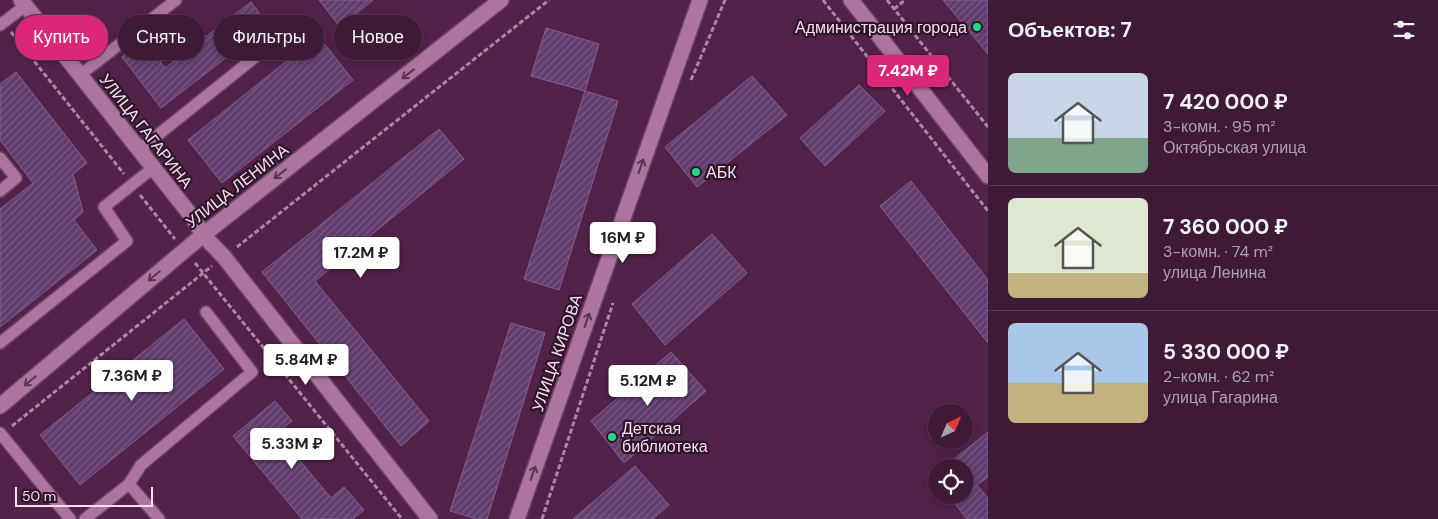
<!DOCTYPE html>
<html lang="ru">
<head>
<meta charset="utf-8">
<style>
  body { margin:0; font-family:"DM Sans",sans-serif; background:#45233e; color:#f1f3f6; height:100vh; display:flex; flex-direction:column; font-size:19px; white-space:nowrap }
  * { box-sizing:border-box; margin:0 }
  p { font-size:16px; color:#ada1ad }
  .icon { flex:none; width:28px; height:28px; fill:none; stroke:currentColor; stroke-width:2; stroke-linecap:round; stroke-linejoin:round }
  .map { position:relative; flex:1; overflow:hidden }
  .sheet { display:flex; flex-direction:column; background:#3e1a36; width:450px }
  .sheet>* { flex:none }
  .hud { position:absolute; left:15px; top:15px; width:475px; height:45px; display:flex; gap:10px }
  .needle { width:32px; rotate:44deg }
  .tools { position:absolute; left:928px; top:404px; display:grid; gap:10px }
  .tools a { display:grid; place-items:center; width:45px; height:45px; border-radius:50%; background:#3e1a36; box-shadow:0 2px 8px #0003,0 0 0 1px #573851; font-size:25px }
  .scale { position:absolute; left:15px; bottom:12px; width:138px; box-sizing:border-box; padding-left:5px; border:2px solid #fcddf3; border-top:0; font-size:14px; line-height:18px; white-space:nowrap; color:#fcddf3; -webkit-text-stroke:4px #2c1627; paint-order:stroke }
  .price { position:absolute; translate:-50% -42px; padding:0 11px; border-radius:5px; background:#fff; color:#222; font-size:16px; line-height:32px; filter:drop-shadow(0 1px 2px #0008) }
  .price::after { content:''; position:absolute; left:50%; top:30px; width:15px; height:11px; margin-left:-8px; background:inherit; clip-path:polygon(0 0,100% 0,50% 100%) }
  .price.on { background:#db2777; color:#fff }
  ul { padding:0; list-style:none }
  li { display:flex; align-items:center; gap:15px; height:125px; padding:0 20px }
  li+li { border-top:1px solid #573851 }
  li span { display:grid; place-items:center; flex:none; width:140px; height:100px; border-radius:8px; color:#555 }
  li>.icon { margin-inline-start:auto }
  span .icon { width:60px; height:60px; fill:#fffc; stroke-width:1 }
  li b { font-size:21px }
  h2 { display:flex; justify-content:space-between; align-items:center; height:60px; padding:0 20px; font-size:21px }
  .pill { padding:0 18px; border-radius:22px; background:#3e1a36; box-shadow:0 2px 8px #0003,0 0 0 1px #573851; font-size:18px; line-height:45px }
  .pill.on { background:#db2777; color:#fff }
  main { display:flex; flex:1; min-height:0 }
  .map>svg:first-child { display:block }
  .building { fill:url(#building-hatch); stroke:#845e92 }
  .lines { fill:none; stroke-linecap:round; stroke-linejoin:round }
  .lane-casing { stroke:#6e4365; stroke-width:14 }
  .street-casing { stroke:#6e4365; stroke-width:18 }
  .secondary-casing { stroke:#6e4365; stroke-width:18 }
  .path { stroke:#ad86a4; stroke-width:3; stroke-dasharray:5 2.5; stroke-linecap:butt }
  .lane { stroke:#ad759e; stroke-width:11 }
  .street { stroke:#ad759e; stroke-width:15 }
  .secondary { stroke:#ad759e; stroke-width:15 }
  .oneway { stroke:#593751 }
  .poi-dot { fill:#24d886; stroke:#2c1627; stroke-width:2 }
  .labels { text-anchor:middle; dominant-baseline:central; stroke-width:4.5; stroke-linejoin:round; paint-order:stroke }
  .poi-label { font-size:16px; fill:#fcddf3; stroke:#2c1627; text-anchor:start }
  .street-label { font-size:16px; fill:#fcddf3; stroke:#2c1627 }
</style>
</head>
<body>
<main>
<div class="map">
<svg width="988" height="519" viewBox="0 0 988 519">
  <defs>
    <pattern id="building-hatch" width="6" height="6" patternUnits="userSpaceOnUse" patternTransform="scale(1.25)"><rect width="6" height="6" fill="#613d6e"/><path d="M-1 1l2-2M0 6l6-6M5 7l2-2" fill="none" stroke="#795983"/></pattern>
  </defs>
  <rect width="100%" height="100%" fill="#532248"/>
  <path class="building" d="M 319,0 L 373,0 L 340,27 Z
    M 943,0 L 988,0 L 988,54 Z
    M 251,2 L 268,25 L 161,108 L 122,57 L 144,40 L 165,68 Z
    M 546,28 L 599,44 L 585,91 L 531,76 Z
    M 318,36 L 353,80 L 222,183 L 188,140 Z
    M 16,72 L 87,163 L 73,174 L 83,212 L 74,220 L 97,250 L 0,327 L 0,209 L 33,183 L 0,140 L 0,84 Z
    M 752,76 L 787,115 L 697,187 L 665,147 Z
    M 859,85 L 885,111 L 825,166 L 800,138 Z
    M 585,91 L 618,101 L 559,290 L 524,279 Z
    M 439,129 L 464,159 L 315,281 L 429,421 L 401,446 L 262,272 Z
    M 911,181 L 988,280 L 988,343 L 880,206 Z
    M 712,234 L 747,273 L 665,345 L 632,304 Z
    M 184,319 L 224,369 L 80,485 L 40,435 Z
    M 511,323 L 545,333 L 487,519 L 477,519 L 450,511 Z
    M 671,352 L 706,391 L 624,463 L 591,421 Z
    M 275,401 L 292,421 L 277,433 L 331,498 L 344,487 L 364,510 L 353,519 L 302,519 L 233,436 Z
    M 988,432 L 988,477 L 977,485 L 988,498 L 988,519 L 967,519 L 948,495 L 964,495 L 964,468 L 943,468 Z
    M 635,466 L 669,505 L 653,519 L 573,519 Z"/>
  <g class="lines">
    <defs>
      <path id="lane" d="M 0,25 L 25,6
        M 80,75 L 176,0
        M 139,150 L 274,42
        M 0,158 L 16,178 L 0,191
        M 0,343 L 127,241 L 104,207 L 153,168
        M 0,433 L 70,519
        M 129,484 L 141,465 L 252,372 L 206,312
        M 85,519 L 129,484 L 159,519"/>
      <path id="street" d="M 21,0 L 193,218 L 203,235
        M 851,0 L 988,176
        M 517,519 L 700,0"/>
      <path id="secondary" d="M 203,235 L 224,257 L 430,519
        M 0,406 L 203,235 L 501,0"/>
    </defs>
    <use href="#lane" class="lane-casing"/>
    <use href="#street" class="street-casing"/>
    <use href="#secondary" class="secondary-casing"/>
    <path class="path" d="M 823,0 L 988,211
      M 887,0 L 988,127
      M 894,9 L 905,0
      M 11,32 L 124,174
      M 691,80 L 725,0
      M 140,195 L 175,239
      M 237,247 L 549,0
      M 195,263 L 402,519
      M 12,426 L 212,266
      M 542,519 L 613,303"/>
    <use href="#lane" class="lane"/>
    <use href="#street" class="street"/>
    <use href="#secondary" class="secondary"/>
  </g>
  <defs><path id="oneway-shaft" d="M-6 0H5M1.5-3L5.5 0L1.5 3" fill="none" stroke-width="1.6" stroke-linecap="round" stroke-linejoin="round" transform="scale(1.25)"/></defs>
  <g class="oneway">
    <use href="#oneway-shaft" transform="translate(408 74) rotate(142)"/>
    <use href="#oneway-shaft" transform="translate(641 166) rotate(-71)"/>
    <use href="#oneway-shaft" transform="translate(280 174) rotate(142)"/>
    <use href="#oneway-shaft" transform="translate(154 276) rotate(140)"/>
    <use href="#oneway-shaft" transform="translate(587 320) rotate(-71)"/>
    <use href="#oneway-shaft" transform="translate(30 381) rotate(140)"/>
    <use href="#oneway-shaft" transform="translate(533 473) rotate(-71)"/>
  </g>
  <g class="poi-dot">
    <circle cx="977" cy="27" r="5"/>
    <circle cx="696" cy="172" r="5"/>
    <circle cx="612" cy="437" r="5"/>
  </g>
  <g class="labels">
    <g class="poi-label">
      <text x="967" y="27" text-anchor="end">Администрация города</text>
      <text x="706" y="172">АБК</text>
      <text x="622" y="428">Детская<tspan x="622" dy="18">библиотека</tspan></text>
    </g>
    <g class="street-label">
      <text transform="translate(146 131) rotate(52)">УЛИЦА ГАГАРИНА</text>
      <text transform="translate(237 186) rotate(-38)">УЛИЦА ЛЕНИНА</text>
      <text transform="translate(557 353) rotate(-71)">УЛИЦА КИРОВА</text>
    </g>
  </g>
</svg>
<div class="tools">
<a><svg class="needle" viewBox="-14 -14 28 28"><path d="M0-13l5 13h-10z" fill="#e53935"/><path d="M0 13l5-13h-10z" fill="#ada1ad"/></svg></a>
<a><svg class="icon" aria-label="locate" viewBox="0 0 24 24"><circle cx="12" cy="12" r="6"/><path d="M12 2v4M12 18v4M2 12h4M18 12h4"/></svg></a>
</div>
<div class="scale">50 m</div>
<b class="price on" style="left:908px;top:97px">7.42M ₽</b>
<b class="price" style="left:623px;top:264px">16M ₽</b>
<b class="price" style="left:361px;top:279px">17.2M ₽</b>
<b class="price" style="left:306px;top:386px">5.84M ₽</b>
<b class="price" style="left:132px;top:402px">7.36M ₽</b>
<b class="price" style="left:648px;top:407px">5.12M ₽</b>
<b class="price" style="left:292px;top:470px">5.33M ₽</b>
<div class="hud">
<a class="pill on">Купить</a>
<a class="pill">Снять</a>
<a class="pill">Фильтры</a>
<a class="pill">Новое</a>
</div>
</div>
<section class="sheet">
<h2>Объектов: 7<svg class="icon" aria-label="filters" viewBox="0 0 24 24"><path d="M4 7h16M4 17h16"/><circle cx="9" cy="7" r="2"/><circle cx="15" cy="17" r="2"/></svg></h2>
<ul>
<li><span style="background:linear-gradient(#c9d6e8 65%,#7fa58c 0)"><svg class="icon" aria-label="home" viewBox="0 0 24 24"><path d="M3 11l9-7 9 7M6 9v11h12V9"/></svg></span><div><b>7 420 000 ₽</b><p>3-комн. · 95 m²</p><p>Октябрьская улица</p></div></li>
<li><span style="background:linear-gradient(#dfe7d0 75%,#c2b280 0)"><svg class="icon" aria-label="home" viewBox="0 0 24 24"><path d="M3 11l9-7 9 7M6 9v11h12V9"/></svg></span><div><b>7 360 000 ₽</b><p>3-комн. · 74 m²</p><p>улица Ленина</p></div></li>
<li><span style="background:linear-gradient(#a9c7e8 60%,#c2b280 0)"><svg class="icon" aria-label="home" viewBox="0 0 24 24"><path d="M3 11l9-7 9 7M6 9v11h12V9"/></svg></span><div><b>5 330 000 ₽</b><p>2-комн. · 62 m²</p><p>улица Гагарина</p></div></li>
</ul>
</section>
</main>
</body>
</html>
